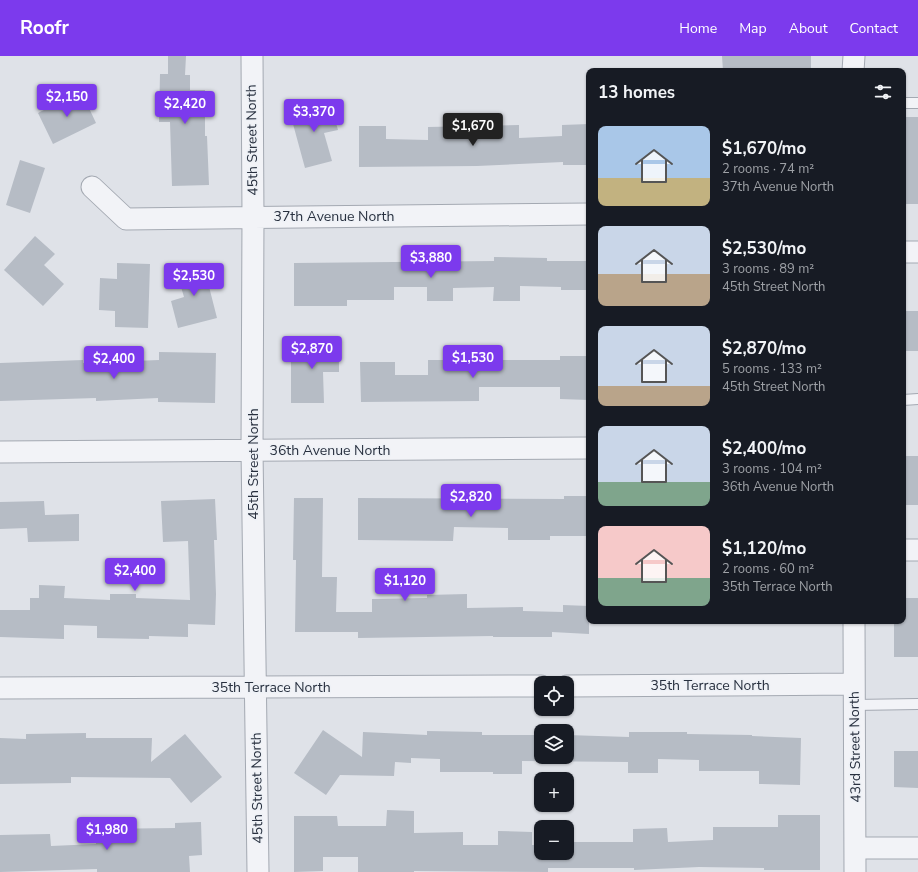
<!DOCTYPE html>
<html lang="en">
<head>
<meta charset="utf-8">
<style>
  body { margin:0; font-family:"Nunito Sans",sans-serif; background:#20242c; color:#f1f3f6; height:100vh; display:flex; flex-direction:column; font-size:15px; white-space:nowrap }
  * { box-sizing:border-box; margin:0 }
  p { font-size:13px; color:#9ea1a6 }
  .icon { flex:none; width:22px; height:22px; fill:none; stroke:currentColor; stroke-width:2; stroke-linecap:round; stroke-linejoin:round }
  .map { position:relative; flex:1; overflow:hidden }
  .sheet { position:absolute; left:586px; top:12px; width:320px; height:556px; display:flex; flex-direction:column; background:#171b24; border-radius:8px; box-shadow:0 1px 3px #0004 }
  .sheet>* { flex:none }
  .fabs { position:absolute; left:534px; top:620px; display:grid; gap:8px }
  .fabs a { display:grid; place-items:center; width:40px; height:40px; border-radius:8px; background:#171b24; box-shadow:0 1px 3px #0004; font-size:20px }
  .price { position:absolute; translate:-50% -34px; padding:0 9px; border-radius:4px; background:#7c3aed; color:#fff; font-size:13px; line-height:26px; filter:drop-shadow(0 1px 2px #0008) }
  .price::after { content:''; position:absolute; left:50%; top:24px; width:12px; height:9px; margin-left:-6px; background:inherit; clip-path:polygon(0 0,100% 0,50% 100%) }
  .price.selected { background:#222; color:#fff }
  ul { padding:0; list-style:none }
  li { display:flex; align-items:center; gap:12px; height:100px; padding:0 12px }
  li span { display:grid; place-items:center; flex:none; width:112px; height:80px; border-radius:8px; color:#555 }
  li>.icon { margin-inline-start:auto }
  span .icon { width:48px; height:48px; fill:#fffc; stroke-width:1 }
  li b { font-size:17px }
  h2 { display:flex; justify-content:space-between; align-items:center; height:48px; padding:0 12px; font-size:17px }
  header { display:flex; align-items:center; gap:24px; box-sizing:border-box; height:56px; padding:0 20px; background:#7c3aed; color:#fff }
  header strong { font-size:19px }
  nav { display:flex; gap:22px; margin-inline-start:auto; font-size:14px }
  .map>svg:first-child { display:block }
  .building { fill:#b6bcc5 }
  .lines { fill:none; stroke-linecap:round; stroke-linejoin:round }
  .service-casing { stroke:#a4a9b2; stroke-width:12 }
  .minor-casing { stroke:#a4a9b2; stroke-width:23 }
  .service { stroke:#f2f3f7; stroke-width:10 }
  .minor { stroke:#f2f3f7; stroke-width:21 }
  .labels { text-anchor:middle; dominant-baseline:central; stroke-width:3; stroke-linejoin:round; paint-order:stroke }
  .street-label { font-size:14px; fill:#28303f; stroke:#eef1f6 }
</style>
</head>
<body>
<header>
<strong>Roofr</strong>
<nav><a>Home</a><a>Map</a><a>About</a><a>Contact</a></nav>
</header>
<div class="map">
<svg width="918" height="816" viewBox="0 0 918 816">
  <rect width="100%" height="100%" fill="#dfe2e8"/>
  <path class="building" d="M 168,0 L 186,0 L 185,19 L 190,19 L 190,34 L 205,34 L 205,80 L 207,80 L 209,129 L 172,130 L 170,66 L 159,66 L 160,18 L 168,18 Z
    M 722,0 L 811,0 L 811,15 L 723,15 Z
    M 81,35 L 96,67 L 53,88 L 38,57 Z
    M 330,46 L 338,74 L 324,77 L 332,105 L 305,112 L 290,57 Z
    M 903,61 L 918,61 L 918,148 L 903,148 Z
    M 589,68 L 589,109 L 563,109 L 563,106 L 477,110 L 359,111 L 359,70 L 386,70 L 386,83 L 428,84 L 428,71 L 519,69 L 519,82 L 562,80 L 562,69 Z
    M 20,104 L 45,112 L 30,157 L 6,149 Z
    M 35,180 L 55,198 L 44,209 L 64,228 L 43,250 L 4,214 Z
    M 494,201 L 547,202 L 547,205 L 589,205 L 589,234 L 561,234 L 561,231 L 520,230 L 520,245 L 493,245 L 494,231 L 453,232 L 453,245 L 427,245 L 427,231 L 394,231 L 394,244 L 347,244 L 347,250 L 294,250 L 294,207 L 494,205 Z
    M 117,207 L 150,208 L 148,272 L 115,271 L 115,255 L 99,254 L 100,222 L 117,223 Z
    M 203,207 L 217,262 L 178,272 L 171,245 L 184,241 L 176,214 Z
    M 903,255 L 918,255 L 918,295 L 903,295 Z
    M 291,286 L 339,286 L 339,316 L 323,316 L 324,347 L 291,347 Z
    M 159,296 L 216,297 L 215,347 L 158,346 L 158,342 L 96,345 L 96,342 L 0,345 L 0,307 L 83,304 L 83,307 L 159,304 Z
    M 560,300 L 589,300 L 589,344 L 560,343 L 560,331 L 479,331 L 479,345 L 361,346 L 360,306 L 395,306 L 395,319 L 428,319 L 428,304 L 560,304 Z
    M 903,400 L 918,400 L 918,449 L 903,449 Z
    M 564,440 L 589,440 L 589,480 L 550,480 L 550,484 L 508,484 L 508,472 L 454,471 L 453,485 L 358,484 L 358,442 L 564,443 Z
    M 294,442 L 323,442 L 322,521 L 337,521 L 336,556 L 372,556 L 372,543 L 427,542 L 427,539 L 467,538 L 467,552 L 523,551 L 523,555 L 563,556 L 563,549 L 589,550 L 589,578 L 552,576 L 552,581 L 493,581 L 493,580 L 358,582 L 358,576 L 295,576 L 296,504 L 293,504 Z
    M 215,443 L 217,484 L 214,484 L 216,538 L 215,569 L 188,568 L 188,581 L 149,580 L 149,583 L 97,582 L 97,570 L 64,569 L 64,583 L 0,581 L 0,554 L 30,554 L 30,542 L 39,542 L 39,529 L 65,530 L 64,542 L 110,544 L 110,538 L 136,538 L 136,542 L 190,544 L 188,485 L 163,486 L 161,445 Z
    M 44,445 L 45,459 L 79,458 L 79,485 L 28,486 L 27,472 L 0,473 L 0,446 Z
    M 903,542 L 918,542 L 918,601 L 894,601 L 894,565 L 903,565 Z
    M 323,674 L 362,701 L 363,676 L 427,679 L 427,675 L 482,676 L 482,679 L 541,679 L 541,701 L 567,701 L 567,679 L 629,681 L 629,676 L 687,676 L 687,678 L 752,679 L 752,680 L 801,682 L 800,729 L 759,728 L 759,715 L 699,715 L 699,704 L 658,703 L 658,717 L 628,717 L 628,706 L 522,705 L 522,718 L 493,718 L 493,716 L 440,716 L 440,703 L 411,702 L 411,707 L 395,706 L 394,720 L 340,719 L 326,739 L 294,717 Z
    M 86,677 L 86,682 L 152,682 L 151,706 L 185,678 L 222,721 L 191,747 L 170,722 L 71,721 L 71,727 L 0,728 L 0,682 L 26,683 L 26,678 Z
    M 894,695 L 918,695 L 918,732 L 894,731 Z
    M 387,754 L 414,755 L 414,777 L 463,776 L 463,789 L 498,789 L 498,775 L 532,776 L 532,789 L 541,789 L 541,797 L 567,797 L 567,786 L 633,786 L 633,773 L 667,772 L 668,786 L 713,784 L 713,771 L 778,771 L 778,759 L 820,759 L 820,814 L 764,814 L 764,812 L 699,811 L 634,814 L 634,812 L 548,812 L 548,816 L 414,815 L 414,816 L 358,816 L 358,801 L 323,801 L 323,815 L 294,816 L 294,760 L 337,760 L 338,770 L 386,770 Z
    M 201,766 L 202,799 L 189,800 L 190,816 L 97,816 L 97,813 L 0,816 L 0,779 L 50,778 L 51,790 L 96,788 L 96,773 L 175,772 L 175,767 Z"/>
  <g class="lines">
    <defs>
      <path id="service" d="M 903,47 L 918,47
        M 903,344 L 918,343
        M 854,649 L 918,648"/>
      <path id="minor" d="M 252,0 L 253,161 L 252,394 L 258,816
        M 853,15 L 854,0
        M 92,131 L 126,163 L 589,158
        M 903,196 L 918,196
        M 0,396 L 589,392
        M 903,494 L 918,494
        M 854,565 L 855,816
        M 567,630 L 854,628
        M 0,632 L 541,630
        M 856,792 L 918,792"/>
    </defs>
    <use href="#service" class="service-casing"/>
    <use href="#minor" class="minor-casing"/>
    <use href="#service" class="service"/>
    <use href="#minor" class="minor"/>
  </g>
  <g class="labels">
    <g class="street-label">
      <text transform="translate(252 84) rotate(-91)">45th Street North</text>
      <text x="334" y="160">37th Avenue North</text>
      <text x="330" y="394">36th Avenue North</text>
      <text transform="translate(253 408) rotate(-90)">45th Street North</text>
      <text x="710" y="629">35th Terrace North</text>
      <text x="271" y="631">35th Terrace North</text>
      <text transform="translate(855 691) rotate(-91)">43rd Street North</text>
      <text transform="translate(257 732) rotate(-91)">45th Street North</text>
    </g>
  </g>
</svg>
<div class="fabs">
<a><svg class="icon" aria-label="locate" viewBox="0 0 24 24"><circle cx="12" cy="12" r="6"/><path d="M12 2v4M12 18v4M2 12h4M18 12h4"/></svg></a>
<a><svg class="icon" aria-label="layers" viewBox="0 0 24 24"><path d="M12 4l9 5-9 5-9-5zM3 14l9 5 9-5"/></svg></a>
<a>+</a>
<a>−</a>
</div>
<b class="price" style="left:67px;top:62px">$2,150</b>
<b class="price" style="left:185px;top:69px">$2,420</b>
<b class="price" style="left:314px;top:77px">$3,370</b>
<b class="price selected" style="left:473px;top:91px">$1,670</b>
<b class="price" style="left:431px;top:223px">$3,880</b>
<b class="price" style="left:194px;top:241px">$2,530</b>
<b class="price" style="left:312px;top:314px">$2,870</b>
<b class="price" style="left:473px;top:323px">$1,530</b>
<b class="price" style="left:114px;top:324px">$2,400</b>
<b class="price" style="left:471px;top:462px">$2,820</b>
<b class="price" style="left:135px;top:536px">$2,400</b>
<b class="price" style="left:405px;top:546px">$1,120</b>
<b class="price" style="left:107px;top:795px">$1,980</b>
<section class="sheet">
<h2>13 homes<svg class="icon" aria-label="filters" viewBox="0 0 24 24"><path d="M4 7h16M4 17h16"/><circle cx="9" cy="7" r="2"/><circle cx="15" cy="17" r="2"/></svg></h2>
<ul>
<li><span style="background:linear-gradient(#a9c7e8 65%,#c2b280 0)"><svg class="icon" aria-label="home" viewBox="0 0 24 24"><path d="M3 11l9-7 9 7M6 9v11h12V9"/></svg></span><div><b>$1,670/mo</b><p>2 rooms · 74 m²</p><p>37th Avenue North</p></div></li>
<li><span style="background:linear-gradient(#c9d6e8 60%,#b9a48a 0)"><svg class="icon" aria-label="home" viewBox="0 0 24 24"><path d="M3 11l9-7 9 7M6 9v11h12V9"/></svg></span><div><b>$2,530/mo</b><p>3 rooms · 89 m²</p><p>45th Street North</p></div></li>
<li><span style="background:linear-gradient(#c9d6e8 75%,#b9a48a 0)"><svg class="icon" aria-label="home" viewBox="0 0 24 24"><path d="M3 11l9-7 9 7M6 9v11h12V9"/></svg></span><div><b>$2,870/mo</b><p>5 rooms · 133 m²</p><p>45th Street North</p></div></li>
<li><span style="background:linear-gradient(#c9d6e8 70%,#7fa58c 0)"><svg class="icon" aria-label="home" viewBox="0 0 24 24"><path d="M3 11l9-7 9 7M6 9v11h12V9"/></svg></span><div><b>$2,400/mo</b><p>3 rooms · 104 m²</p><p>36th Avenue North</p></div></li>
<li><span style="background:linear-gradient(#f6c9c9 65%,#7fa58c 0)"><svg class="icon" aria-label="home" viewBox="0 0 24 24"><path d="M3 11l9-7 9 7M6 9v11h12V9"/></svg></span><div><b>$1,120/mo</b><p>2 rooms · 60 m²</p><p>35th Terrace North</p></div></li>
</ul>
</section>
</div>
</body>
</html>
